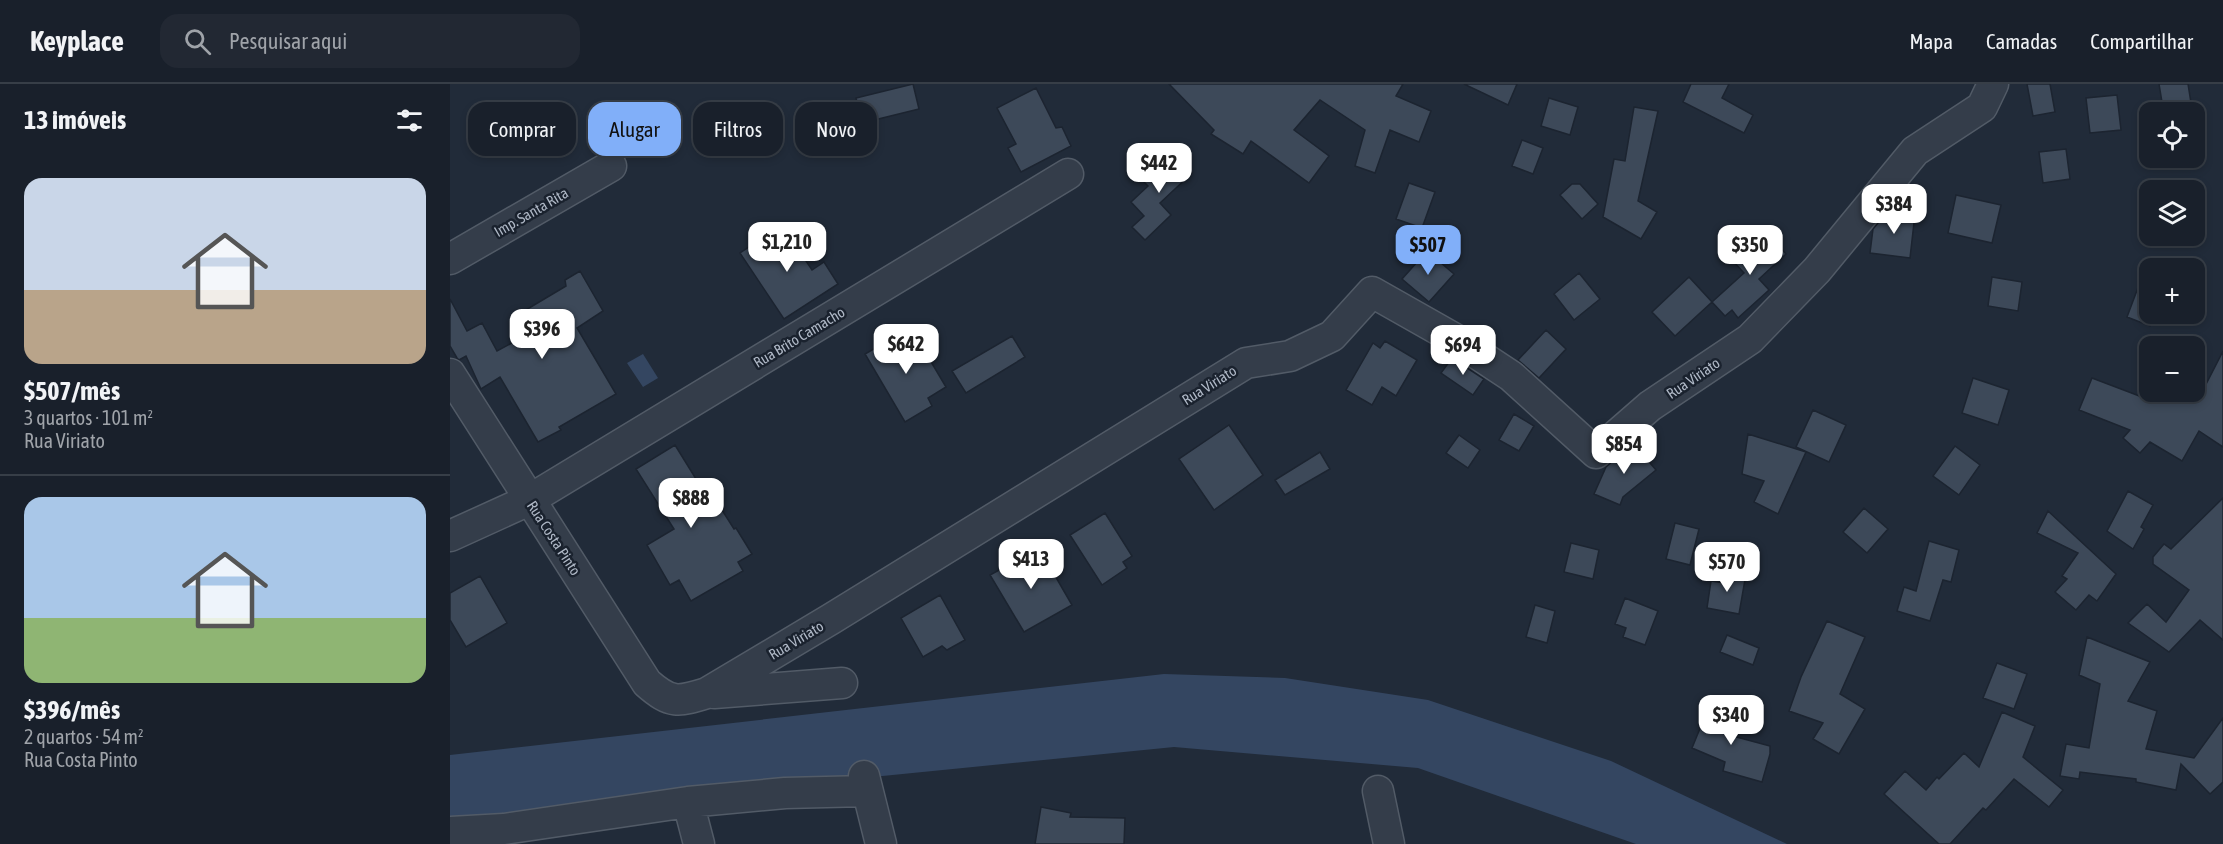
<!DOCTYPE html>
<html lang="pt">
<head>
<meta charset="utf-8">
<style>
  body { margin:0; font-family:"Asap Condensed",sans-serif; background:#222833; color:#f1f3f6; height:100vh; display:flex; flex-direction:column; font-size:22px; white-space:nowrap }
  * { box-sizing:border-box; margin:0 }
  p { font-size:20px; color:#9fa3a9 }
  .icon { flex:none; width:33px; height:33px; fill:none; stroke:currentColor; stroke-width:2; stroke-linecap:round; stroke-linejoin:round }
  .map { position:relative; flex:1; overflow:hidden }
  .side { display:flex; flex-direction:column; background:#19202b; width:450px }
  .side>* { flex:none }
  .top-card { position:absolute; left:18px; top:18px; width:570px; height:54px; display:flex; gap:12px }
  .buttons { position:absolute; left:1689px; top:18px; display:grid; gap:12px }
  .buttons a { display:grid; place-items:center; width:66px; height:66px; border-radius:12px; background:#19202b; box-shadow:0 3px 9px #0003,0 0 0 2px #373e47; font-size:30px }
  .price { position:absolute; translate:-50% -51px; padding:0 14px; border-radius:12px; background:#fff; color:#222; font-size:20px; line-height:39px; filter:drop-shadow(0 2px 3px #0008) }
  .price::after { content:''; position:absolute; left:50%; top:36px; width:18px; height:14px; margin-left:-9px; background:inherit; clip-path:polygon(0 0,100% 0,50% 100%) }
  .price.selected { background:#81aff9; color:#111 }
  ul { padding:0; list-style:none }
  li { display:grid; align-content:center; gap:12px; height:318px; padding:0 24px }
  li+li { border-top:2px solid #373e47 }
  li span { display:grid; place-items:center; height:186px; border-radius:18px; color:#555 }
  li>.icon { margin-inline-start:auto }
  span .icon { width:108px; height:108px; fill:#fffc; stroke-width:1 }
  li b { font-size:26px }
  h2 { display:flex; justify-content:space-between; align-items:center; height:72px; padding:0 24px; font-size:26px }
  .tag { padding:0 21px; border-radius:18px; background:#19202b; box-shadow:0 3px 9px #0003,0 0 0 2px #373e47; font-size:21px; line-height:54px }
  .tag.selected { background:#81aff9; color:#111 }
  header { display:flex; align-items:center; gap:36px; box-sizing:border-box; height:84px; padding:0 30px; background:#19202b; border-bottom:2px solid #373e47 }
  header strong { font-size:28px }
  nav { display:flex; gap:33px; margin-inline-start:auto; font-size:21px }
  .search { width:420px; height:54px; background:#222833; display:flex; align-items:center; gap:15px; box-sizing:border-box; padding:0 21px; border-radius:18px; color:#9fa3a9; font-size:22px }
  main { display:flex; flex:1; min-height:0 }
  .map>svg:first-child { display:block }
  .water { fill:#344661 }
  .building { fill:#3d4959; stroke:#1c2430; stroke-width:1.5 }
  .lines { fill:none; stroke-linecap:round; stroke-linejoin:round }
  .minor-casing { stroke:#525b67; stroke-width:33 }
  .minor { stroke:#343d4a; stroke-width:30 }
  .labels { text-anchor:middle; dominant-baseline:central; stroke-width:5; stroke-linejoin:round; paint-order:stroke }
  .street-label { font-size:15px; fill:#afb8c6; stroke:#1a222e }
</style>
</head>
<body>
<header>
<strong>Keyplace</strong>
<div class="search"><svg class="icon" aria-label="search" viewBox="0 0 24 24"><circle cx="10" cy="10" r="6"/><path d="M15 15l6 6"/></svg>Pesquisar aqui</div>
<nav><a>Mapa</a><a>Camadas</a><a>Compartilhar</a></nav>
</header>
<main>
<section class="side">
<h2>13 imóveis<svg class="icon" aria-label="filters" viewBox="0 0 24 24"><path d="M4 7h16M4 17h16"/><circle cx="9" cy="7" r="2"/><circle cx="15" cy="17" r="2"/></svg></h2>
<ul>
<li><span style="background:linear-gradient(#c9d6e8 60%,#b9a48a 0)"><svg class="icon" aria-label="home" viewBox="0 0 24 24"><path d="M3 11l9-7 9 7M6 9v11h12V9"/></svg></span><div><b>$507/mês</b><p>3 quartos · 101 m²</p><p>Rua Viriato</p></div></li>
<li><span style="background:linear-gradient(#a9c7e8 65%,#8fb573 0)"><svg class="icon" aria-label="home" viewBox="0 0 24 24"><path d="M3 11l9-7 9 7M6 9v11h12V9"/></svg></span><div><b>$396/mês</b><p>2 quartos · 54 m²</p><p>Rua Costa Pinto</p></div></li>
</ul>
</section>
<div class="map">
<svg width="1773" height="760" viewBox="0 0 1773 760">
  <rect width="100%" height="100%" fill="#212b39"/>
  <path class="water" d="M 193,270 L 208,294 L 193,303 L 177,279 Z
    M 714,590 L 835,594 L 978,616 L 1161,677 L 1337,760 L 1186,760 L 968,684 L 724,663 L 0,735 L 0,671 Z"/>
  <path class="building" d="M 463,0 L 469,25 L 412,39 L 406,14 Z
    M 719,0 L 953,0 L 946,12 L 981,27 L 969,58 L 940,46 L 925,89 L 905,82 L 915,46 L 870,16 L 844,46 L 879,72 L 859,99 L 801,57 L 793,70 L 761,50 L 764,46 Z
    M 1014,0 L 1067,0 L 1058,21 Z
    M 1241,0 L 1279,0 L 1272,14 L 1303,31 L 1294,49 L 1233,18 Z
    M 1577,0 L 1600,0 L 1605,28 L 1583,32 Z
    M 1709,0 L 1738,0 L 1741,19 L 1713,24 Z
    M 586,4 L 606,44 L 612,43 L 621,62 L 571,88 L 558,64 L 566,60 L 547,24 Z
    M 1667,11 L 1671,46 L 1640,49 L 1636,14 Z
    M 1099,14 L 1128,23 L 1120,51 L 1091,42 Z
    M 1184,23 L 1208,27 L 1188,117 L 1207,128 L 1191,155 L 1153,133 L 1164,75 L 1175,77 Z
    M 1072,56 L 1093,64 L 1083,90 L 1062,82 Z
    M 1616,65 L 1620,95 L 1593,99 L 1589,68 Z
    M 723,68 L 742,89 L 710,119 L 721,131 L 695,156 L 682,143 L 694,132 L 681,118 L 698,102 L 692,96 Z
    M 959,99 L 985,108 L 972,144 L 946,135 Z
    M 1122,100 L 1130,100 L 1148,120 L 1132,135 L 1110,111 Z
    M 1506,111 L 1551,121 L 1542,159 L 1498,149 Z
    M 1438,127 L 1465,130 L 1460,174 L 1420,169 L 1423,145 Z
    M 332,141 L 362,186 L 374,178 L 388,200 L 334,235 L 290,169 Z
    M 1316,147 L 1336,170 L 1309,195 L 1319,206 L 1288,234 L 1282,226 L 1275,232 L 1262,218 L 1294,189 L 1283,177 Z
    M 977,167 L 1004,190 L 979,218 L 952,195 Z
    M 1698,177 L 1700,177 L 1700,242 L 1677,233 Z
    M 130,187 L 153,227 L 127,244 L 166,310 L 109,343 L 111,346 L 88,358 L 50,293 L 31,305 L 16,272 L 9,276 L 7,274 L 0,262 L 0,215 L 17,247 L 32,239 L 47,267 L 86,246 L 74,227 L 116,202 L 115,196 Z
    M 1129,189 L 1150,215 L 1124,236 L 1104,210 Z
    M 1239,193 L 1262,218 L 1225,252 L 1202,228 Z
    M 1542,193 L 1572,198 L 1568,227 L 1538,222 Z
    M 1096,246 L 1116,265 L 1089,294 L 1068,276 Z
    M 464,249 L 496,303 L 478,314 L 482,322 L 455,338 L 415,270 L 439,256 L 445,261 Z
    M 562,252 L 575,273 L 516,309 L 502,287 Z
    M 935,257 L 967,276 L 946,312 L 932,303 L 922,321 L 896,306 L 923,259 L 930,264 Z
    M 1773,267 L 1773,363 L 1749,347 L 1732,377 L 1700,358 L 1690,369 L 1673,354 L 1680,346 L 1629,326 L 1642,294 L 1692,313 L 1694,308 L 1752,308 Z
    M 1002,274 L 1034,295 L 1023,311 L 991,289 Z
    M 1523,294 L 1559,306 L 1548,341 L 1512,329 Z
    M 1363,326 L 1396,341 L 1379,378 L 1346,363 Z
    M 1064,330 L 1084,342 L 1069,367 L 1049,356 Z
    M 779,341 L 813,391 L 764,426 L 729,375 Z
    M 1298,350 L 1356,368 L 1328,430 L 1304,418 L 1314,397 L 1292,390 Z
    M 1009,351 L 1030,366 L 1018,384 L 996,369 Z
    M 1183,359 L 1206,386 L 1173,413 L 1170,421 L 1144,410 L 1156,383 Z
    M 225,361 L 267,429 L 272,426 L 284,445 L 286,444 L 302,470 L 288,478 L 293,487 L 241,517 L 229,496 L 220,501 L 197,461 L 224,445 L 186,385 Z
    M 1505,362 L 1530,381 L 1509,411 L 1483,392 Z
    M 870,368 L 880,385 L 835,411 L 825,396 Z
    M 1678,407 L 1703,421 L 1691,443 L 1694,445 L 1683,465 L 1657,447 Z
    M 1773,414 L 1773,556 L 1750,536 L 1719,568 L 1678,539 L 1697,520 L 1716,538 L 1739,506 L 1703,480 L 1703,473 L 1714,460 L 1721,465 Z
    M 1414,424 L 1438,445 L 1417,469 L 1393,448 Z
    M 1598,427 L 1666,490 L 1647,517 L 1639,511 L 1626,526 L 1605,508 L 1617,495 L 1612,492 L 1628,469 L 1587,449 Z
    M 655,429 L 682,472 L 673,478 L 677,484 L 652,501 L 620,451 Z
    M 1225,439 L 1249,445 L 1240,481 L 1216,475 Z
    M 1479,457 L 1509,466 L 1501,498 L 1493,496 L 1480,537 L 1447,527 L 1454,503 L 1466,507 Z
    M 1121,459 L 1149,466 L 1143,495 L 1114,488 Z
    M 589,464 L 622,521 L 574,548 L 540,491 Z
    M 1276,486 L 1296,490 L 1289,530 L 1257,524 L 1261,497 L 1274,499 Z
    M 30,492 L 57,539 L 16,563 L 0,536 L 0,509 Z
    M 490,511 L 515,556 L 497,566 L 492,562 L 473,573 L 451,534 Z
    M 1175,514 L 1208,527 L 1195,561 L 1173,553 L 1176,544 L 1165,540 Z
    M 1085,521 L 1105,527 L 1097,559 L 1076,553 Z
    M 1377,537 L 1415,553 L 1390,610 L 1415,625 L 1389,670 L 1363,655 L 1373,639 L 1339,627 L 1351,593 Z
    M 1277,551 L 1309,564 L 1303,581 L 1270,568 Z
    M 1637,553 L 1700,578 L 1678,617 L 1707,627 L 1696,665 L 1744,674 L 1773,634 L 1773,698 L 1760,710 L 1731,680 L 1726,706 L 1686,698 L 1686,695 L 1630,688 L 1629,695 L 1610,692 L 1616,660 L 1639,664 L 1650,600 L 1629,591 Z
    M 1547,579 L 1577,590 L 1564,625 L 1533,614 Z
    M 1260,620 L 1287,632 L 1279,651 L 1320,662 L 1320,670 L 1312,698 L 1273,687 L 1275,678 L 1242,664 Z
    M 1552,628 L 1585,642 L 1573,673 L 1613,706 L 1599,723 L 1564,695 L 1536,726 L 1533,724 L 1500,760 L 1489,760 L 1434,710 L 1455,687 L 1476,706 L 1487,693 L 1489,695 L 1514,669 L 1529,683 Z
    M 591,723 L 621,729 L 620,733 L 675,734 L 674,760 L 585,760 Z"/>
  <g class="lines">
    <defs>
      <path id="minor" d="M 0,175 L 161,82
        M 0,290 L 197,599 C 221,620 228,618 257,609 L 381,535 L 796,279 L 840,272 L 882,252 L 922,208 L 1005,255 L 1061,292 L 1146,369 L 1200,322 L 1300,255 L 1367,186 L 1465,67 L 1532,23 L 1543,0
        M 0,452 L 79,416 L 618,90
        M 264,609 L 392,599
        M 414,692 L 431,760
        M 928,707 L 939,760
        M 238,718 L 249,760
        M 0,748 L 54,745 L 238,718 L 335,709 L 417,707"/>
    </defs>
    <use href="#minor" class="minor-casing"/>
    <use href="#minor" class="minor"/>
  </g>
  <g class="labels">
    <g class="street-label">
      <text transform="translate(81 128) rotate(-30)">Imp. Santa Rita</text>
      <text transform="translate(349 253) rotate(-31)">Rua Brito Camacho</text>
      <text transform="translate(1243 294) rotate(-34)">Rua Viriato</text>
      <text transform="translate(759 301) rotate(-32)">Rua Viriato</text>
      <text transform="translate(104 454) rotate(57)">Rua Costa Pinto</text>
      <text transform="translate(346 556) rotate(-31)">Rua Viriato</text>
    </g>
  </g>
</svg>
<div class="buttons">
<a><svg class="icon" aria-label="locate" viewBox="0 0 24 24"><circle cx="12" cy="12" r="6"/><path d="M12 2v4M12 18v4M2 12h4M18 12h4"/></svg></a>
<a><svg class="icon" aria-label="layers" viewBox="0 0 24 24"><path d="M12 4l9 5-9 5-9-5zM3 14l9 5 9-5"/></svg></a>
<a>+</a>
<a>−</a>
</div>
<b class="price" style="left:709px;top:110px">$442</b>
<b class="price" style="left:1444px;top:151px">$384</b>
<b class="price" style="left:337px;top:189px">$1,210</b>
<b class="price selected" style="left:978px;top:192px">$507</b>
<b class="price" style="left:1300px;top:192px">$350</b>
<b class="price" style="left:92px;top:276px">$396</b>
<b class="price" style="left:456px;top:291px">$642</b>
<b class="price" style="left:1013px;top:292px">$694</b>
<b class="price" style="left:1174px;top:391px">$854</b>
<b class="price" style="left:241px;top:445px">$888</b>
<b class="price" style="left:581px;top:506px">$413</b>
<b class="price" style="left:1277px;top:509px">$570</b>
<b class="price" style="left:1281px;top:662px">$340</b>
<div class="top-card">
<a class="tag">Comprar</a>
<a class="tag selected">Alugar</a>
<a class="tag">Filtros</a>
<a class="tag">Novo</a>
</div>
</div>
</main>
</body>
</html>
